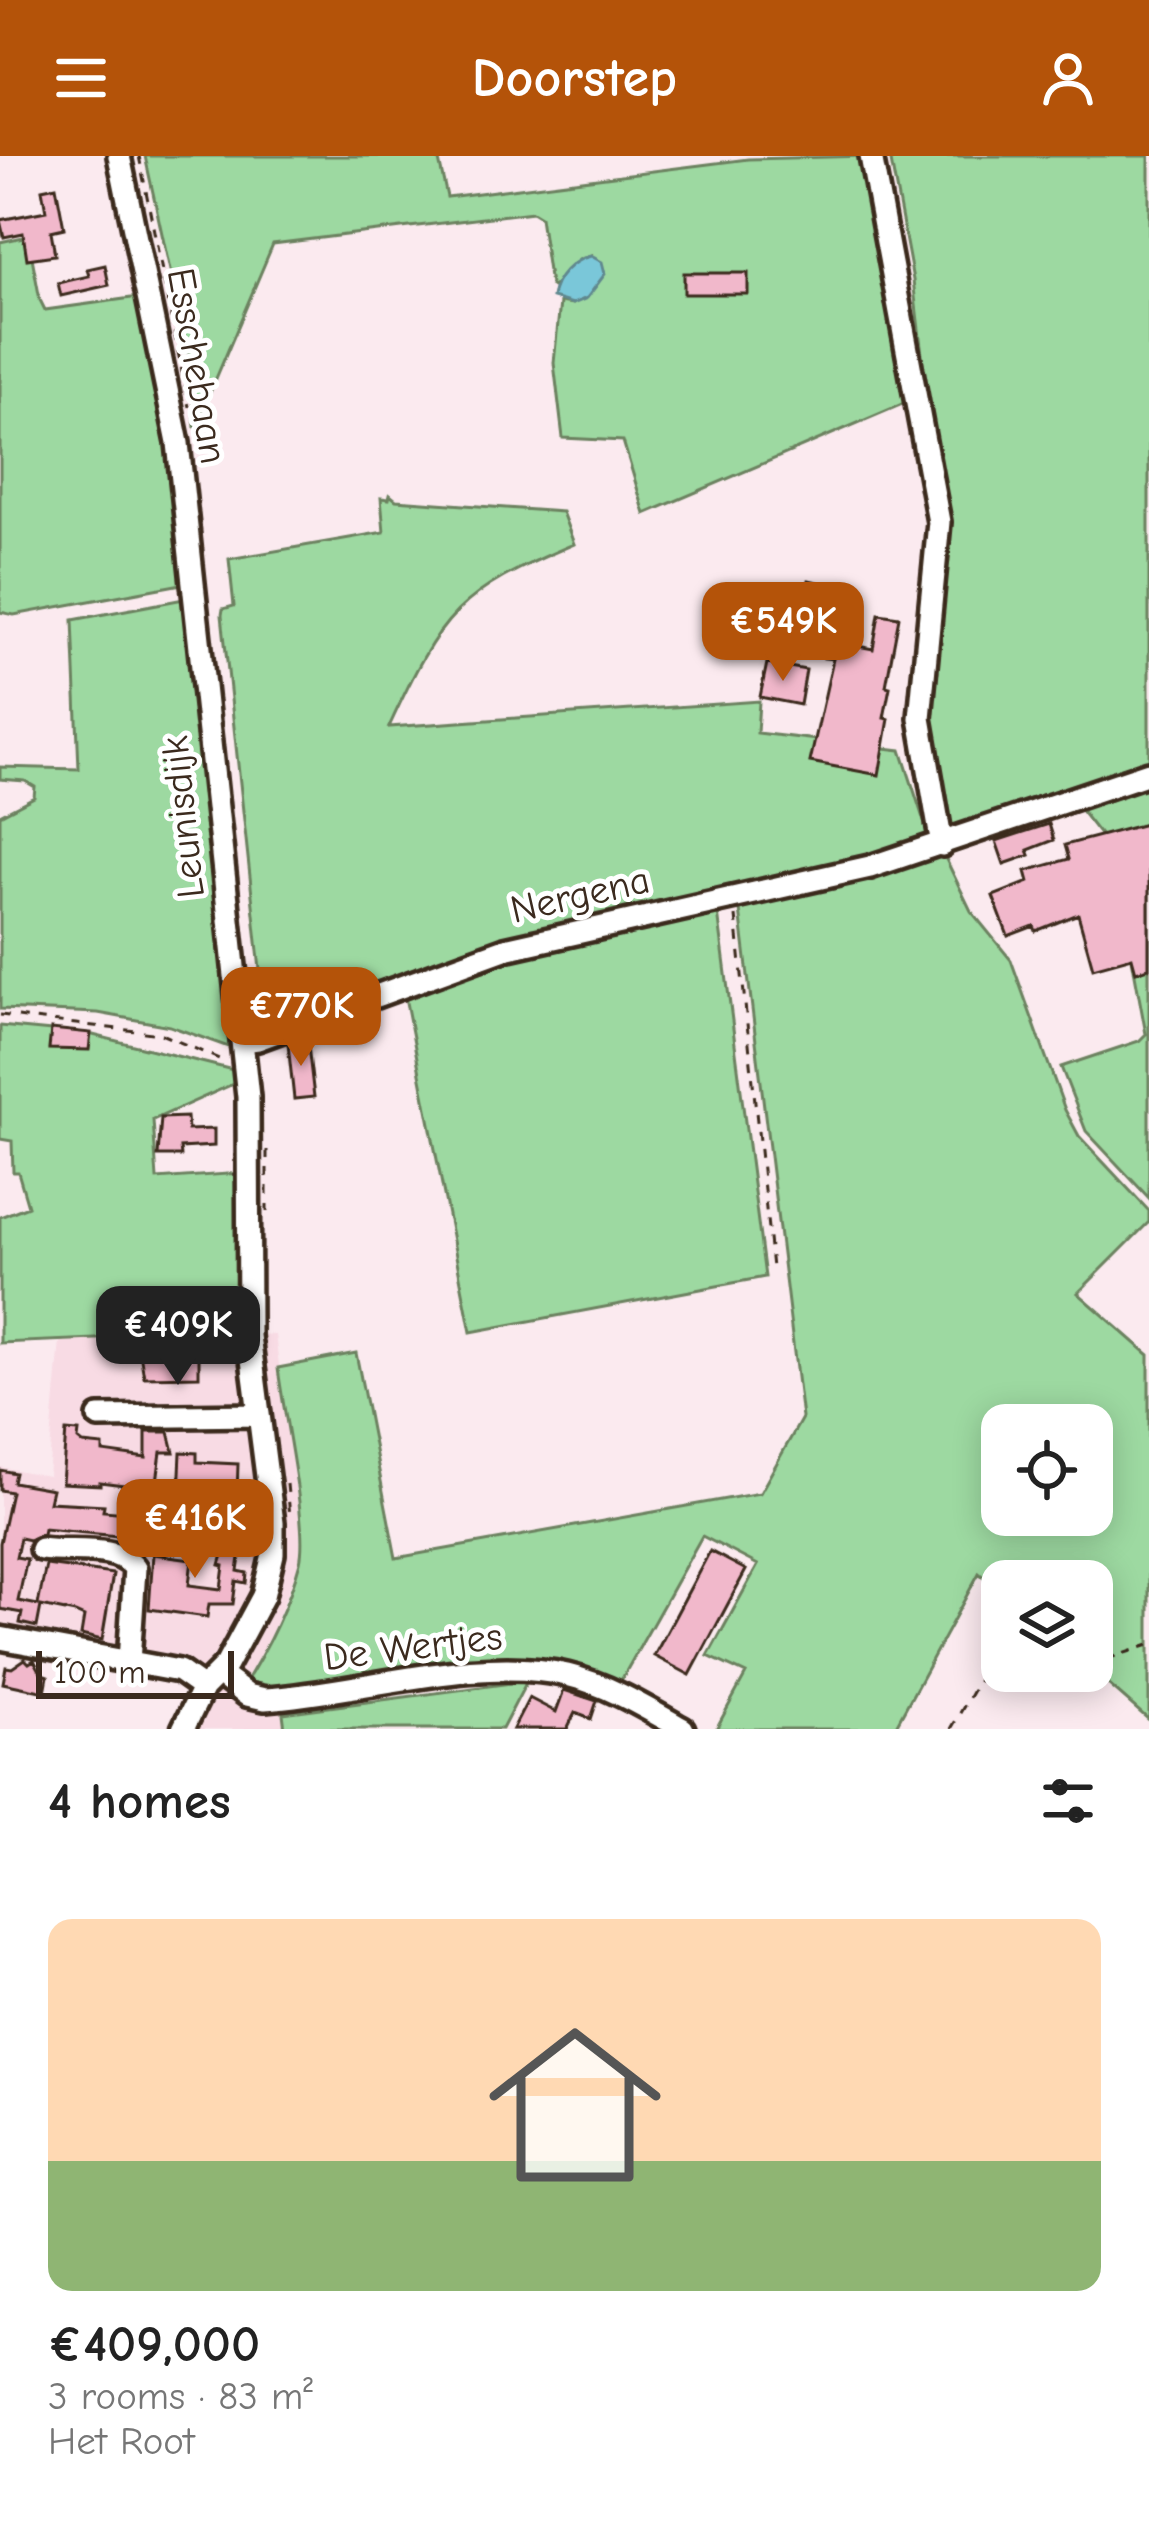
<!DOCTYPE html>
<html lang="en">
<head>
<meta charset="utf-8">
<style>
  body { margin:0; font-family:"Comic Neue",sans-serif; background:#f2f2f2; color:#222; height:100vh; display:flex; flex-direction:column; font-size:45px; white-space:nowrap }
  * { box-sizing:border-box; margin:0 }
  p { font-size:39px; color:#767676 }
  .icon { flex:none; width:66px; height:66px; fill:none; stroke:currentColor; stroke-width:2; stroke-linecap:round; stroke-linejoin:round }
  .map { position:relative; height:1573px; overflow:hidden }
  .details { display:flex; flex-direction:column; background:#fff; flex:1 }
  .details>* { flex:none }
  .buttons { position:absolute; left:981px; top:1248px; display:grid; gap:24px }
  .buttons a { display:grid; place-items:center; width:132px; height:132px; border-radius:24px; background:#fff; box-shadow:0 6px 30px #0003; font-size:60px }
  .scale { position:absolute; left:36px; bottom:30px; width:198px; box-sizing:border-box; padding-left:12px; border:6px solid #3b2a1e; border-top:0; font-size:33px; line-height:42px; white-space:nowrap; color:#3b2a1e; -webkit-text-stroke:9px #fff; paint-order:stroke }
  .price { position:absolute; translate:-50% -102px; padding:0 27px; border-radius:24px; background:#b45309; color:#fff; font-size:39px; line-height:78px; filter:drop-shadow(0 3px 6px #0008) }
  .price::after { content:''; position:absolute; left:50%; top:72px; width:36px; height:27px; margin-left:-18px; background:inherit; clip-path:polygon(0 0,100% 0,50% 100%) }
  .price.active { background:#222; color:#fff }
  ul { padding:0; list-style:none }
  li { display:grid; align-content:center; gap:24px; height:636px; padding:0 48px }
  li span { display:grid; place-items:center; height:372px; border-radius:24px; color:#555 }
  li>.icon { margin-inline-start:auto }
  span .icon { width:216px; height:216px; fill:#fffc; stroke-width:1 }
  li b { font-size:51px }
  h2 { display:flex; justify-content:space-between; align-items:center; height:144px; padding:0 48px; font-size:51px }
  header { display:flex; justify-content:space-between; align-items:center; height:156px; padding:0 48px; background:#b45309; color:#fff; font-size:54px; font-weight:800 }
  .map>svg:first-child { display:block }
  .built { fill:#f8dbe4 }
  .green { fill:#9dd9a1; stroke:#6c8260; stroke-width:3; fill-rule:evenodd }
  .water { fill:#7ac7d9; stroke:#61888e; stroke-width:3 }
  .building { fill:#f1b8cb; stroke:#3b2a1e; stroke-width:3 }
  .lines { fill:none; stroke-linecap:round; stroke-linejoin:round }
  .minor-casing { stroke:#3b2a1e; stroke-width:30 }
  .path { stroke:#3b2a1e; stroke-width:3; stroke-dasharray:9 9; stroke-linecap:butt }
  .minor { stroke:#fff; stroke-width:21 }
  .labels { text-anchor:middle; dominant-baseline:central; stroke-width:10; stroke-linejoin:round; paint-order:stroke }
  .street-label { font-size:39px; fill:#3b2a1e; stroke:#fff }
</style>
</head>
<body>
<header><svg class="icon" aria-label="menu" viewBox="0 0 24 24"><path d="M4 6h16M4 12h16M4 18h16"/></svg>Doorstep<svg class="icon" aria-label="person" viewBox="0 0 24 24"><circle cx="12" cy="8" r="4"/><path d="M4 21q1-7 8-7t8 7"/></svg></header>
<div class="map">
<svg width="1149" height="1573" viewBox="0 0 1149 1573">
  <rect width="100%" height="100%" fill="#fbeaef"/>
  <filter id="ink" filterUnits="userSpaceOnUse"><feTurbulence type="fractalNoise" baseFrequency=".00833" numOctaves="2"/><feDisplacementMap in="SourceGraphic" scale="24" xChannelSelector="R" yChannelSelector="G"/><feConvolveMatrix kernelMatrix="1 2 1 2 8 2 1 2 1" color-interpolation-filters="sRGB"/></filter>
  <g filter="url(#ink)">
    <path class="built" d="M 241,1177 L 275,1179 L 300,1366 L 300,1404 L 264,1498 L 280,1538 L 285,1573 L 180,1573 L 188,1555 L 182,1527 L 160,1519 L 0,1489 L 0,1311 L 48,1320 L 60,1184 Z"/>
    <path class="green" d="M 145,0 L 438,0 L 447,41 L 748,3 L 869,0 L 907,246 L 645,358 L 623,285 L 563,282 L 554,207 L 560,146 L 573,148 L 591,100 L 580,103 L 553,131 L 550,129 L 540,61 L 532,56 L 273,88 L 195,272 L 193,220 Z
      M 890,0 L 1149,0 L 1149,605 L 946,673 L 928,584 L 936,314 L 913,124 Z
      M 28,80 L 40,144 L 45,154 L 139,141 L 171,294 L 187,427 L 14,459 L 0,456 L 0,86 Z
      M 390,339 L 396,344 L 562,356 L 574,388 C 458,437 441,457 389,571 L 759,545 L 757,577 L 901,594 L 929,681 L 828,710 L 503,783 L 266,870 L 222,459 L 223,453 L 234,450 L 229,403 L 384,376 L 381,342 L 389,343 Z
      M 189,442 L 234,893 L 170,870 L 98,857 L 0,853 L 0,659 L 34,641 L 35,631 L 25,625 L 0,623 L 0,611 L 79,613 L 73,464 Z
      M 1149,623 L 1149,1042 L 1086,975 L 1061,911 L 1139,885 L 1146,878 L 1112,694 L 1076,648 Z
      M 942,695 L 971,755 L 1011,804 L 1065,954 L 1079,980 L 1149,1055 L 1149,1066 L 1078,1137 L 1149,1199 L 1149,1564 L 1092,1514 L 1092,1425 L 1002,1425 L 1002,1437 L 979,1417 L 894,1573 L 716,1573 L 746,1518 L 708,1500 L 758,1409 L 702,1380 L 619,1528 L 593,1515 L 538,1505 L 280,1538 L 242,1532 C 267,1493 288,1450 300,1406 C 309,1371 283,1255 278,1212 L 356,1197 L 396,1402 L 760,1337 L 802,1262 L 739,746 ZM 1002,1269 L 1092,1269 L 1092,1359 L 1002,1359 Z
      M 718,756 L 765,1121 L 471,1176 L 404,836 L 497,802 Z
      M 0,870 L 93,879 L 233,914 L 235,927 L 153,964 L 157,1023 L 241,1017 L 241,1177 L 0,1187 L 0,1061 L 28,1050 L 18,1016 L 13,1016 L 12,985 L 0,983 Z
      M 527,1525 L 502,1573 L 285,1573 L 283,1557 Z"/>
    <path class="water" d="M 591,100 L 602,106 L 605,118 L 587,142 L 573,148 L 552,142 C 554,122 572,104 591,100 Z"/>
    <path class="building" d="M 56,30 L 64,72 L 51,75 L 55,99 L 27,103 L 23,77 L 4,81 L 0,64 L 46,55 L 42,33 Z
      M 105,109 L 109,129 L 61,140 L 58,127 L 89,120 L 87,113 Z
      M 684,117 L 748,117 L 748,138 L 684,138 Z
      M 809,424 L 865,437 L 853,489 L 873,493 L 879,458 L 899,461 L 886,530 L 890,531 L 884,562 L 889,563 L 879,619 L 810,606 L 833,503 L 824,502 L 830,466 L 775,450 L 779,428 L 807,434 Z
      M 767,507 L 806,514 L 800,549 L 760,541 Z
      M 1149,667 L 1149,812 L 1136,816 L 1132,801 L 1093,812 L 1078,758 L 1036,775 L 1034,770 L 1008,780 L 993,740 L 1029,726 L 1026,715 L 1069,703 L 1065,689 Z
      M 1049,668 L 1054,684 L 1028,694 L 1030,699 L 1004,708 L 996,685 Z
      M 51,873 L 91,877 L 89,894 L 49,893 Z
      M 307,881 L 314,941 L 294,943 L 288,888 Z
      M 187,961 L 188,974 L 214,973 L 214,990 L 180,992 L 181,1000 L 158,1000 L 161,962 Z
      M 166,1184 L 183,1184 L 184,1200 L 199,1199 L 199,1220 L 144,1221 L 140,1197 L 166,1197 Z
      M 66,1275 L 79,1276 L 78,1284 L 83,1288 L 103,1290 L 103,1296 L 146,1302 L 146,1276 L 169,1276 L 174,1296 L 161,1296 L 156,1333 L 100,1326 L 100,1329 L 62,1327 Z
      M 181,1296 L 197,1297 L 197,1306 L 238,1308 L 237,1338 L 194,1336 L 192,1371 L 119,1367 L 119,1380 L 44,1373 L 43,1378 L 29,1384 L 20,1382 L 16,1401 L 27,1403 L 18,1445 L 38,1449 L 46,1409 L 113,1418 L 102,1484 L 81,1479 L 84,1461 L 75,1457 L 41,1450 L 37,1471 L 20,1467 L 22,1457 L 0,1453 L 0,1387 L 11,1336 L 0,1334 L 0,1314 L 15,1317 L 13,1326 L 52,1333 L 49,1346 L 104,1349 L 103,1355 L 127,1357 L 128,1350 L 166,1353 L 167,1340 L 179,1340 Z
      M 230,1375 L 253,1379 L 251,1389 L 242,1388 L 238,1415 L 247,1417 L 246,1427 L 236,1425 L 233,1448 L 209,1448 L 207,1461 L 149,1453 L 153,1398 L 192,1403 L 189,1429 L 221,1433 L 224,1410 L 220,1409 Z
      M 710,1395 L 746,1414 L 690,1519 L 654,1500 Z
      M 25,1503 L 29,1507 L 34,1504 L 42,1518 L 48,1520 L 45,1536 L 3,1527 L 6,1511 L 12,1512 Z
      M 564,1534 L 597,1545 L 591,1563 L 575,1557 L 567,1573 L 513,1573 L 529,1542 L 556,1556 Z"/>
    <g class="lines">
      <defs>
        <path id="minor" d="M 119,0 L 178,287 L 248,941 L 249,1180 L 273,1367 L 273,1398 L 263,1440 L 226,1509 L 203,1532 L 183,1573
          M 871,0 L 939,366 L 920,562 L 942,689
          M 242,885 L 258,883 L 505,793 L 870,711 L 1149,617
          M 99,1261 L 257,1259
          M 41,1393 C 70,1398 115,1387 135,1412 L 129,1506
          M 0,1482 L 179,1515 L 203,1532
          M 219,1518 L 247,1539 L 265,1543 C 358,1537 477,1498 567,1519 C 609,1529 646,1552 683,1573"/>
      </defs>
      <use href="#minor" class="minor-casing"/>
      <path class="path" d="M 139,0 L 189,251
        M 736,760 L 772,1112
        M 0,859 L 161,878 L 226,906
        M 267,994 L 267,1056
        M 287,1328 L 290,1360
        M 1092,1500 L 1098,1506 L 1149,1489
        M 951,1573 L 985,1513 L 1002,1509"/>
      <use href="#minor" class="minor"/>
    </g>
  </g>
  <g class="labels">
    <g class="street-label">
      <text transform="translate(197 210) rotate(80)">Esschebaan</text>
      <text transform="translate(183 661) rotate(-96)">Leunisdijk</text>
      <text transform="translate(580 739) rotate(-13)">Nergena</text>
      <text transform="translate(413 1491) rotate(-7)">De Wertjes</text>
    </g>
  </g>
</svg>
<div class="buttons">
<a><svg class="icon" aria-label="locate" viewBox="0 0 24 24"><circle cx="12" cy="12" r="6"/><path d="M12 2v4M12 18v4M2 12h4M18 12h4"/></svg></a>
<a><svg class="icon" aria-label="layers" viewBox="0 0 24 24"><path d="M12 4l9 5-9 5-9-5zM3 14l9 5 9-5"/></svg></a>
</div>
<div class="scale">100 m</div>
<b class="price" style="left:783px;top:528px">€549K</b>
<b class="price" style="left:301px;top:913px">€770K</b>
<b class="price active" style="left:178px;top:1232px">€409K</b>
<b class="price" style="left:195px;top:1425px">€416K</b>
</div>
<section class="details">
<h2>4 homes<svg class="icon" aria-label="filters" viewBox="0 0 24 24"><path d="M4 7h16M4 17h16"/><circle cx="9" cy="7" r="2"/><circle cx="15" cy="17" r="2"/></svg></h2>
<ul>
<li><span style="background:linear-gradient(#ffd9b3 65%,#8fb573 0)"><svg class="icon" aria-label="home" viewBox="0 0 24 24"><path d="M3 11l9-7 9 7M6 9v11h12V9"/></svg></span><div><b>€409,000</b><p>3 rooms · 83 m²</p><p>Het Root</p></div></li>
</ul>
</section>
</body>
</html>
